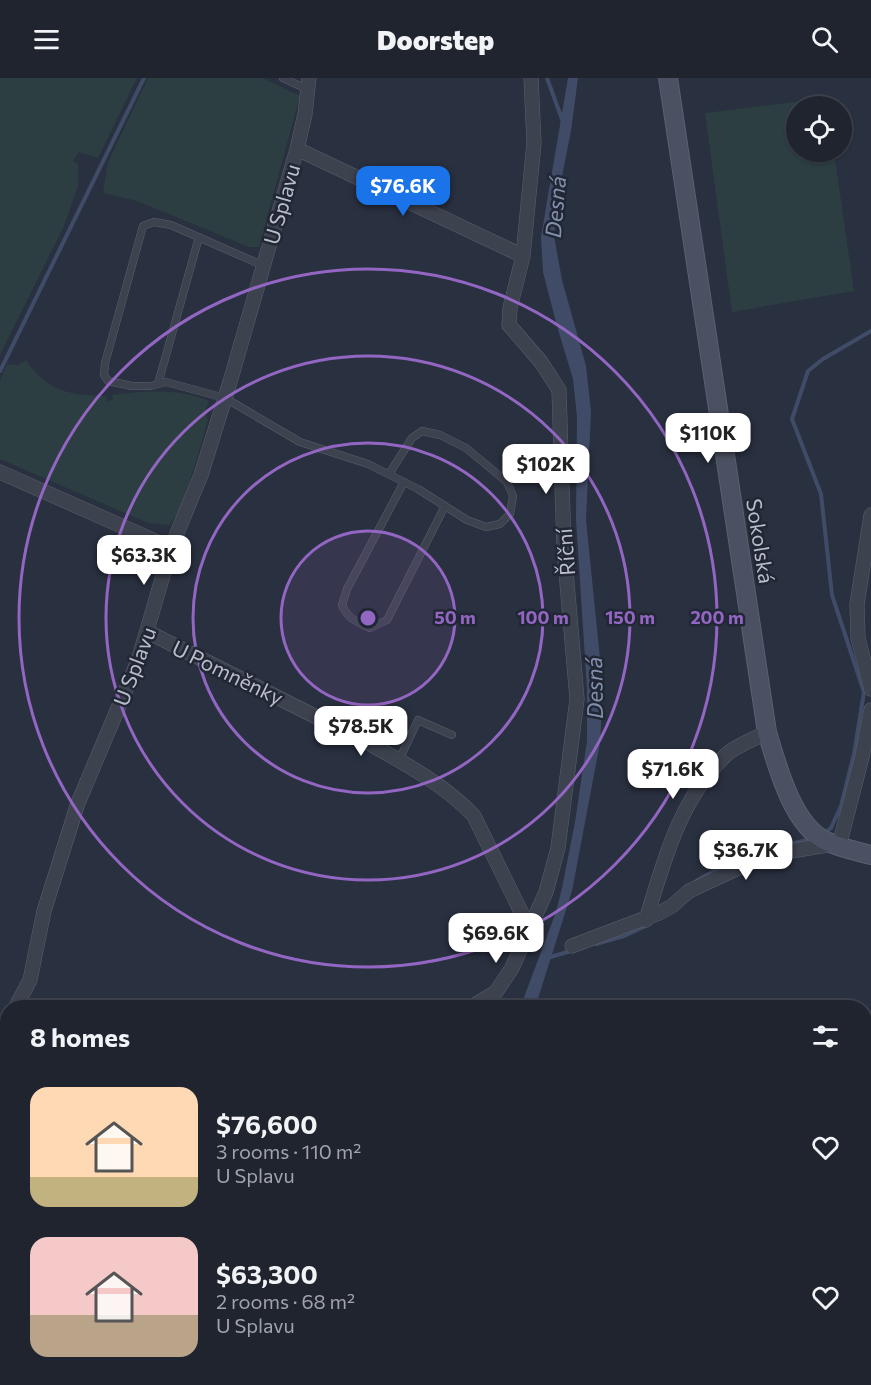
<!DOCTYPE html>
<html lang="en">
<head>
<meta charset="utf-8">
<style>
  body { margin:0; font-family:Commissioner,sans-serif; background:#272c37; color:#f1f3f6; height:100vh; display:flex; flex-direction:column; font-size:22px; white-space:nowrap }
  * { box-sizing:border-box; margin:0 }
  p { font-size:20px; color:#a1a4aa }
  .icon { flex:none; width:33px; height:33px; fill:none; stroke:currentColor; stroke-width:2; stroke-linecap:round; stroke-linejoin:round }
  .map { position:relative; flex:1; overflow:hidden }
  .sheet { position:absolute; left:0px; top:922px; width:872px; height:386px; display:flex; flex-direction:column; background:#1f242f; border-radius:24px 24px 0 0; box-shadow:0 2px 4px #0004,0 0 0 2px #3c414b }
  .sheet>* { flex:none }
  .controls { position:absolute; left:786px; top:18px; display:grid; gap:12px }
  .controls a { display:grid; place-items:center; width:66px; height:66px; border-radius:50%; background:#1f242f; box-shadow:0 2px 4px #0004,0 0 0 2px #3c414b; font-size:30px }
  .price { position:absolute; translate:-50% -51px; padding:0 14px; border-radius:12px; background:#fff; color:#222; font-size:20px; line-height:39px; filter:drop-shadow(0 2px 3px #0008) }
  .price::after { content:''; position:absolute; left:50%; top:36px; width:18px; height:14px; margin-left:-9px; background:inherit; clip-path:polygon(0 0,100% 0,50% 100%) }
  .price.selected { background:#1a73e8; color:#fff }
  ul { padding:0; list-style:none }
  li { display:flex; align-items:center; gap:18px; height:150px; padding:0 30px }
  li span { display:grid; place-items:center; flex:none; width:168px; height:120px; border-radius:18px; color:#555 }
  li>.icon { margin-inline-start:auto }
  span .icon { width:72px; height:72px; fill:#fffc; stroke-width:1 }
  li b { font-size:26px }
  h2 { display:flex; justify-content:space-between; align-items:center; height:72px; padding:0 30px; font-size:26px }
  header { display:flex; justify-content:space-between; align-items:center; height:78px; padding:0 30px; background:#1f242f; font-size:27px; font-weight:800 }
  .map>svg:first-child { display:block }
  .green { fill:#2c3e41 }
  .water { fill:#404c67 }
  .lines { fill:none; stroke-linecap:round; stroke-linejoin:round }
  .stream { stroke:#404c67; stroke-width:4 }
  .lane-casing { stroke:#5a606d; stroke-width:8 }
  .street-casing { stroke:#5a606d; stroke-width:15 }
  .secondary-casing { stroke:#5a606d; stroke-width:20 }
  .lane { stroke:#3d424f; stroke-width:7 }
  .street { stroke:#3d424f; stroke-width:14 }
  .secondary { stroke:#4b5162; stroke-width:18 }
  .ring { fill:none; stroke:#9466c3; stroke-width:3 }
  .labels { text-anchor:middle; dominant-baseline:central; stroke-width:5; stroke-linejoin:round; paint-order:stroke }
  .street-label { font-size:21px; fill:#b9beca; stroke:#212735 }
  .water-label { font-size:22px; font-style:italic; fill:#8491ae; stroke:#212735 }
  .centre { fill:#9466c3; stroke:#212735; stroke-width:3 }
  .ring-label { font-size:18px; text-anchor:middle; font-weight:bold; fill:#9466c3; stroke:#212735; stroke-width:5; stroke-linejoin:round; paint-order:stroke }
</style>
</head>
<body>
<header><svg class="icon" aria-label="menu" viewBox="0 0 24 24"><path d="M4 6h16M4 12h16M4 18h16"/></svg>Doorstep<svg class="icon" aria-label="search" viewBox="0 0 24 24"><circle cx="10" cy="10" r="6"/><path d="M15 15l6 6"/></svg></header>
<div class="map">
<svg width="871" height="1307" viewBox="0 0 871 1307">
  <rect width="100%" height="100%" fill="#29303f"/>
  <path class="green" d="M 0,0 L 137,0 L 98,80 L 79,74 L 73,83 L 78,87 L 78,108 L 64,148 L 0,277 Z
    M 148,0 L 263,0 L 300,18 L 259,169 L 249,169 L 137,123 L 103,115 L 108,84 Z
    M 826,20 L 827,28 L 796,28 L 796,74 L 834,74 L 854,213 L 732,234 L 705,35 Z
    M 26,282 C 48,314 69,317 106,318 L 107,323 L 113,322 L 112,317 C 144,313 178,310 209,323 L 205,333 L 208,342 C 200,367 185,432 169,447 L 148,445 L 0,381 L 0,303 L 7,286 L 18,287 Z"/>
  <path class="water" d="M 568,0 L 578,0 L 571,53 L 558,118 L 554,158 L 562,202 L 586,288 L 591,334 L 586,442 L 603,610 L 600,665 L 572,813 L 535,930 L 520,930 L 556,834 L 562,810 L 575,744 L 587,663 L 587,611 L 576,442 L 577,339 L 573,301 L 557,248 L 543,194 L 541,159 Z"/>
  <g class="lines">
    <path class="stream" d="M 547,0 L 563,44
      M 0,293 L 144,0
      M 823,756 L 831,750 L 841,728 L 854,676 L 864,614 L 832,517 L 821,416 L 792,341 L 808,293 L 823,281 L 871,253
      M 786,767 L 811,761
      M 695,804 C 717,789 745,778 770,771
      M 596,866 L 624,858 L 648,847
      M 547,880 L 571,873"/>
    <defs>
      <path id="lane" d="M 283,0 L 307,11
        M 264,188 L 171,147 L 154,144 L 143,148 L 105,285 L 104,297 L 108,303 L 132,308 L 151,308 L 166,304 L 225,320 L 300,364 L 368,386 L 418,411 L 467,442 L 486,449 L 500,446 L 510,436 L 513,418 L 507,404 L 466,370 L 440,357 L 422,353 L 412,360 L 389,396
        M 158,306 L 199,159
        M 404,404 L 347,511 L 342,527 C 348,541 357,544 370,550 L 387,542 L 445,428
        M 399,682 L 418,642 L 452,657"/>
      <path id="street" d="M 297,71 L 523,178
        M 0,394 L 171,470
        M 871,437 L 857,526 L 858,560 L 871,611
        M 148,554 L 370,666 C 406,686 446,708 474,738 L 530,852
        M 839,768 L 862,679 L 871,632
        M 646,842 C 664,782 680,720 727,676 C 737,667 755,661 767,654
        M 572,868 L 659,835 L 672,828 L 689,813 L 745,787 L 779,775 L 833,766
        M 15,930 L 30,902 L 44,833 L 78,725 L 138,583 L 171,470 L 201,397 L 230,304 L 297,71 L 305,36 L 309,0
        M 470,930 L 496,914 L 512,890 L 546,814 L 558,770 L 577,621 L 564,470 L 559,312 L 541,284 L 509,247 L 510,230 L 523,178 L 534,65 L 531,0
        M 0,960 L 8,945
        M 0,1197 L 8,1200
        M 645,1300 L 652,1307
        M 486,1307 L 497,1300"/>
      <path id="secondary" d="M 668,0 L 767,654 C 777,687 792,747 826,763 C 840,770 856,773 871,777
        M 864,1192 L 871,1187
        M 726,1307 L 733,1300"/>
    </defs>
    <use href="#lane" class="lane-casing"/>
    <use href="#street" class="street-casing"/>
    <use href="#secondary" class="secondary-casing"/>
    <use href="#lane" class="lane"/>
    <use href="#street" class="street"/>
    <use href="#secondary" class="secondary"/>
  </g>
  <circle cx="368" cy="540" r="87" fill="#9466c3" fill-opacity=".12"/>
  <g class="ring">
    <circle cx="368" cy="540" r="87"/>
    <circle cx="368" cy="540" r="175"/>
    <circle cx="368" cy="540" r="262"/>
    <circle cx="368" cy="540" r="349"/>
  </g>
  <g class="labels">
    <g class="street-label">
      <text transform="translate(281 126) rotate(-74)">U Splavu</text>
      <text transform="translate(761 463) rotate(81)">Sokolská</text>
      <text transform="translate(565 474) rotate(-94)">Říční</text>
      <text transform="translate(134 588) rotate(-69)">U Splavu</text>
      <text transform="translate(228 594) rotate(26)">U Pomněnky</text>
    </g>
    <g class="water-label">
      <text transform="translate(555 129) rotate(-85)">Desná</text>
      <text transform="translate(594 610) rotate(-91)">Desná</text>
    </g>
  </g>
  <circle cx="368" cy="540" r="9" class="centre"/>
  <g class="ring-label">
    <text x="455" y="546">50 m</text>
    <text x="543" y="546">100 m</text>
    <text x="630" y="546">150 m</text>
    <text x="717" y="546">200 m</text>
  </g>
</svg>
<div class="controls">
<a><svg class="icon" aria-label="locate" viewBox="0 0 24 24"><circle cx="12" cy="12" r="6"/><path d="M12 2v4M12 18v4M2 12h4M18 12h4"/></svg></a>
</div>
<b class="price selected" style="left:403px;top:139px">$76.6K</b>
<b class="price" style="left:708px;top:386px">$110K</b>
<b class="price" style="left:546px;top:417px">$102K</b>
<b class="price" style="left:144px;top:508px">$63.3K</b>
<b class="price" style="left:361px;top:679px">$78.5K</b>
<b class="price" style="left:673px;top:722px">$71.6K</b>
<b class="price" style="left:746px;top:803px">$36.7K</b>
<b class="price" style="left:496px;top:886px">$69.6K</b>
<section class="sheet">
<h2>8 homes<svg class="icon" aria-label="filters" viewBox="0 0 24 24"><path d="M4 7h16M4 17h16"/><circle cx="9" cy="7" r="2"/><circle cx="15" cy="17" r="2"/></svg></h2>
<ul>
<li><span style="background:linear-gradient(#ffd9b3 75%,#c2b280 0)"><svg class="icon" aria-label="home" viewBox="0 0 24 24"><path d="M3 11l9-7 9 7M6 9v11h12V9"/></svg></span><div><b>$76,600</b><p>3 rooms · 110 m²</p><p>U Splavu</p></div><svg class="icon" aria-label="heart" viewBox="0 0 24 24"><path d="M12 20l-8-8c-3-5 5-10 8-4 3-6 11-1 8 4z"/></svg></li>
<li><span style="background:linear-gradient(#f6c9c9 65%,#b9a48a 0)"><svg class="icon" aria-label="home" viewBox="0 0 24 24"><path d="M3 11l9-7 9 7M6 9v11h12V9"/></svg></span><div><b>$63,300</b><p>2 rooms · 68 m²</p><p>U Splavu</p></div><svg class="icon" aria-label="heart" viewBox="0 0 24 24"><path d="M12 20l-8-8c-3-5 5-10 8-4 3-6 11-1 8 4z"/></svg></li>
</ul>
</section>
</div>
</body>
</html>
